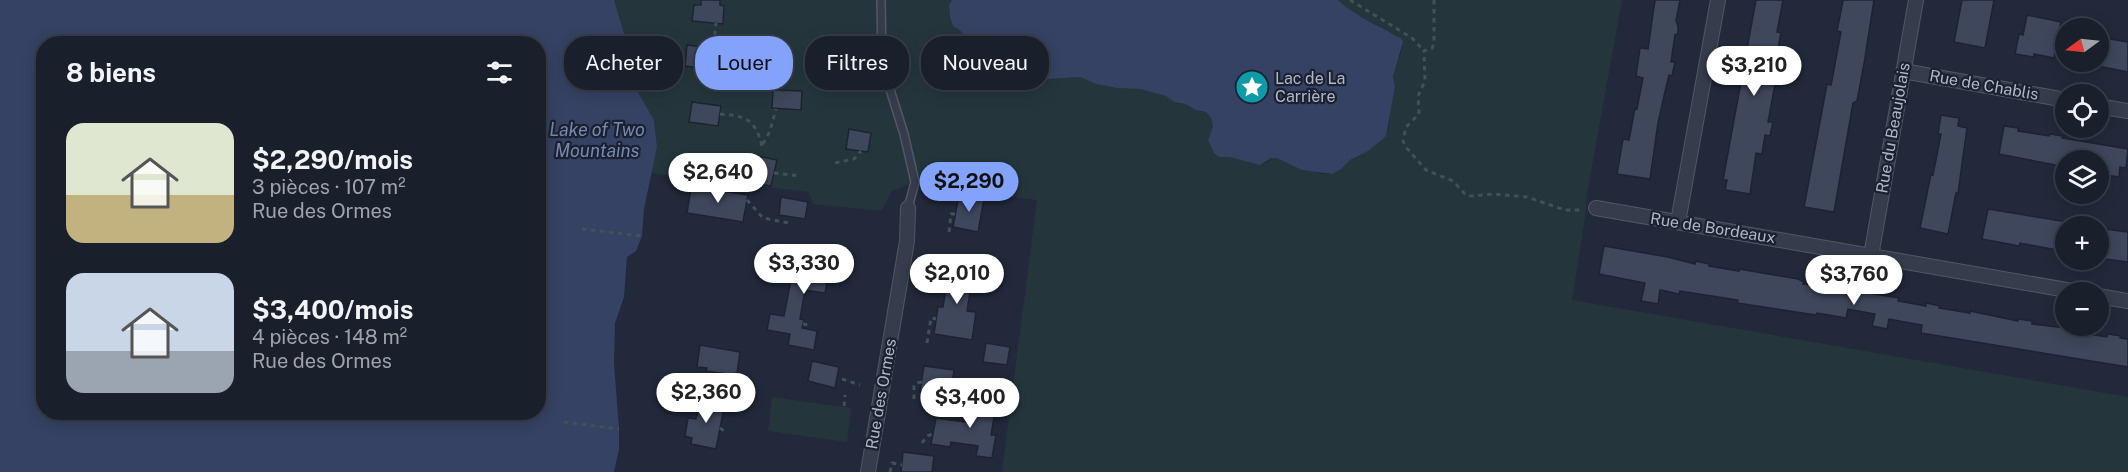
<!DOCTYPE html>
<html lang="fr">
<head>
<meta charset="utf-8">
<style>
  body { margin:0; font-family:"Public Sans",sans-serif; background:#272c38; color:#f1f3f6; height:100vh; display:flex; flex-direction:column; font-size:22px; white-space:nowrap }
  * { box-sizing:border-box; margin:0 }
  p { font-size:20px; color:#9fa2a9 }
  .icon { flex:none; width:33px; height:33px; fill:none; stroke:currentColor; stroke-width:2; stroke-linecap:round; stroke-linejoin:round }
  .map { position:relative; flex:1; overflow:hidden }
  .side { position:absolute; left:36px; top:36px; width:510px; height:384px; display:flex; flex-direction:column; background:#1a1f2c; border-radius:24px; box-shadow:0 3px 15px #0003,0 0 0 2px #383d48 }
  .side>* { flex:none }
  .top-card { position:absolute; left:564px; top:36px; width:570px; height:54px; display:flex; gap:12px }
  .needle { width:39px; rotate:255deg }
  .buttons { position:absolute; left:2055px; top:18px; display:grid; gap:12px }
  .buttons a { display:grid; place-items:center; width:54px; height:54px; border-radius:50%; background:#1a1f2c; box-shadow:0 3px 15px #0003,0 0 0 2px #383d48; font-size:30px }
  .price { position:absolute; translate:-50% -51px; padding:0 14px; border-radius:21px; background:#fff; color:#222; font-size:20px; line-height:39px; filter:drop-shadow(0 2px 3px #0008) }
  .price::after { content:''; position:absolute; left:50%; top:36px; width:18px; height:14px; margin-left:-9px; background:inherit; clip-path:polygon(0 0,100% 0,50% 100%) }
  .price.current { background:#83a2fa; color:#111 }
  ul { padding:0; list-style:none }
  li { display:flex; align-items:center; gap:18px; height:150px; padding:0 30px }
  li span { display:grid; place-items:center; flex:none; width:168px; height:120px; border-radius:18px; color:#555 }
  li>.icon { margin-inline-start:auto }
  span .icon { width:72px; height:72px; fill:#fffc; stroke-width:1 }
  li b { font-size:26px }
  h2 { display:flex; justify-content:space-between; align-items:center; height:72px; padding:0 30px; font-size:26px }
  .tag { padding:0 21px; border-radius:24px; background:#1a1f2c; box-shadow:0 3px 15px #0003,0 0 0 2px #383d48; font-size:21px; line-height:54px }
  .tag.current { background:#83a2fa; color:#111 }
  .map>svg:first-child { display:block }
  .green { fill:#24363c }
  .water { fill:#354263; fill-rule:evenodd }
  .building { fill:#3e475b; stroke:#1d2332; stroke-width:1.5 }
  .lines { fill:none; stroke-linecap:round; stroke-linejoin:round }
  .service-casing { stroke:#515766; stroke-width:10 }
  .minor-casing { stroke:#515766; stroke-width:16 }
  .path { stroke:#3e5257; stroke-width:3; stroke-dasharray:4.5 4.5; stroke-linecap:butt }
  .service { stroke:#353c4c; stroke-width:7 }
  .minor { stroke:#353c4c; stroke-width:14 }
  .labels { text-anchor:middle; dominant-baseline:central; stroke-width:4.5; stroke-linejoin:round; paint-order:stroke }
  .poi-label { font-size:16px; fill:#b1b7c7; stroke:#1b2130; text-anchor:start }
  .street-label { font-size:16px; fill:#b1b7c7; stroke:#1b2130 }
  .water-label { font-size:18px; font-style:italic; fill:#7889b0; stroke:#1b2130 }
</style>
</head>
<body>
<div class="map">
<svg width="2128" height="472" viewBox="0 0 2128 472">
  <rect width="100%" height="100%" fill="#22293b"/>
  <path class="green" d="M 614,0 L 952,0 L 949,5 L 950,17 L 953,26 L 961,31 L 967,43 L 974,52 L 984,55 L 1000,67 L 1013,73 L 1025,75 L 1034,80 L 1080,77 L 1096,84 L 1117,88 L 1140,89 L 1166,96 L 1174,102 L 1185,104 L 1196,110 L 1206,112 L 1211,118 L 1213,126 L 1208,140 L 1219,157 L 1230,156 L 1266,163 L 1271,158 L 1278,158 L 1322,174 L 1333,174 L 1341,169 L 1350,160 L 1368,151 L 1388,130 L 1391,100 L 1395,86 L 1393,77 L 1403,47 L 1386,30 L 1356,15 L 1338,0 L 1622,0 L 1587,194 L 1585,218 L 1572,300 L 2128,397 L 2128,472 L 1002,472 L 1037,200 L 910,184 L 892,191 L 881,211 L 813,204 L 809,192 L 651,173 L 657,147 L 654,120 L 632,82 L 633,69 L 627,63 L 627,43 Z
    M 772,397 L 851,408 L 847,442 L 768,431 Z"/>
  <path class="water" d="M 0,0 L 614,0 L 627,43 L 627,63 L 633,69 L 632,82 L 654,120 L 657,147 L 644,209 L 642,236 L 636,251 L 627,257 L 624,297 L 615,323 L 614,363 L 619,429 L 619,449 L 614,472 L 0,472 ZM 44,44 L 538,44 L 538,412 L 44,412 Z
    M 952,0 L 1338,0 C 1353,13 1367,21 1384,29 C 1391,32 1393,36 1401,38 L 1403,42 L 1393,77 L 1395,86 L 1386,136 L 1368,151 L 1350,160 L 1341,169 L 1333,174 L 1302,170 L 1277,158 L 1271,158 L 1260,165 L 1230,157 L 1219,157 L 1214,153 L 1208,140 L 1213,126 L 1211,118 L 1206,112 L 1196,110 L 1185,104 L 1174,102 L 1166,96 L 1140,89 L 1117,88 L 1096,84 L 1080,77 L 1033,80 L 1025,75 L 1013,74 L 1000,67 L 984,55 L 974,52 L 967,43 L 961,31 L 953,26 L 950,17 L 949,5 Z"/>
  <path class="building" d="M 701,0 L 720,0 L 720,5 L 724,6 L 723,24 L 692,21 L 694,5 L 701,5 Z
    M 1655,0 L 1680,0 L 1676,21 L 1678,26 L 1678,33 L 1675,35 L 1671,62 L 1675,62 L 1672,76 L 1669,75 L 1667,83 L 1658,123 L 1650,179 L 1617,174 L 1623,139 L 1629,140 L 1635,108 L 1637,109 L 1643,78 L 1636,76 L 1640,48 L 1648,49 Z
    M 1756,0 L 1783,0 L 1777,32 L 1781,33 L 1773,73 L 1777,74 L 1768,122 L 1773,122 L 1770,136 L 1765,135 L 1762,154 L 1756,153 L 1750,194 L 1725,190 L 1727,180 L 1723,180 Z
    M 1843,0 L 1874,0 L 1864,64 L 1857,101 L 1853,103 L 1834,212 L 1804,207 L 1827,84 L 1831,85 L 1841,32 L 1837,31 Z
    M 1962,0 L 1994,0 L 1985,48 L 1954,42 Z
    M 2027,15 L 2061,22 L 2054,58 L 2034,54 L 2034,57 L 2015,54 L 2019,34 L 2023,35 Z
    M 2098,37 L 2128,42 L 2128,72 L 2098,66 Z
    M 687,45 L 718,49 L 715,70 L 685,66 Z
    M 841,70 L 870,74 L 868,91 L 838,87 Z
    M 773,90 L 802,91 L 801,110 L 772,108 Z
    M 692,102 L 721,106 L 718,126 L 689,122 Z
    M 1941,115 L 1959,118 L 1958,126 L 1967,128 L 1958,193 L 1956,193 L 1948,234 L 1920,228 L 1931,174 L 1933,175 L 1941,134 L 1938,134 Z
    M 2004,126 L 2018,128 L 2018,131 L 2049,136 L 2050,134 L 2063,136 L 2062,138 L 2128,149 L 2126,168 L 2120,167 L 2119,177 L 2098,174 L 2098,160 L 2066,160 L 2066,167 L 1999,154 Z
    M 849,129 L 871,133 L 868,152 L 846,149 Z
    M 748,154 L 777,160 L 771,186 L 743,181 Z
    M 702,188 L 748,195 L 743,222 L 687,213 L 691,189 L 701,190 Z
    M 959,195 L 984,199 L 978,232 L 953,227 Z
    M 781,197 L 808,202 L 805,219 L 779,215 Z
    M 1988,209 L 2067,222 L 2062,251 L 2020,243 L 2019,246 L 1982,239 Z
    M 2098,228 L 2128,232 L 2128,262 L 2098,258 Z
    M 1604,246 L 1668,257 L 1695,264 L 1696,261 L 1709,264 L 1709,266 L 1739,271 L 1739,269 L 1798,279 L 1804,282 L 1803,284 L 1829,288 L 1830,285 L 1845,287 L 1844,289 L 1899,298 L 1898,301 L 1926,306 L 1926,303 L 1940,306 L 1939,308 L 1970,313 L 1970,311 L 2018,321 L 2018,319 L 2032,321 L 2032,324 L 2075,329 L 2075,332 L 2107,337 L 2108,334 L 2121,336 L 2120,338 L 2128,339 L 2128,367 L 1921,333 L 1922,325 L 1889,319 L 1887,329 L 1872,326 L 1875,314 L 1848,309 L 1846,318 L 1817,313 L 1816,315 L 1737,303 L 1738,300 L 1680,291 L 1679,294 L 1660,290 L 1658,304 L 1641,301 L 1645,283 L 1599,274 Z
    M 800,251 L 843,258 L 841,278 L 828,276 L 825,293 L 805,290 L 800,319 L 804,320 L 802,328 L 817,331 L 814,350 L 788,345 L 790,334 L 767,330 L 770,314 L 784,316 L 791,280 L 785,279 L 788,258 L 799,259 Z
    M 950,263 L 974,267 L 967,311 L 976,312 L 972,340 L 934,334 L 938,307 L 943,307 Z
    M 986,343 L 1010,347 L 1007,365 L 983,362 Z
    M 700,345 L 740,352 L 737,373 L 735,373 L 734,375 L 706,371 L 707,368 L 697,367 Z
    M 812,361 L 839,367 L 835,388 L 808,381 Z
    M 924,366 L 954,370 L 950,395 L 920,391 Z
    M 976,395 L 997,399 L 991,435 L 996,435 L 992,458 L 976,456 L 978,446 L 951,442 L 950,447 L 931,444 L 936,418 L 972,423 Z
    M 701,398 L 725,403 L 716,449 L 691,444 L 692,438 L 685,436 L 688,418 L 696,419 Z
    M 903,452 L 934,456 L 932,472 L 901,472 Z"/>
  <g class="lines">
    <defs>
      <path id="service" d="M 881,0 L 882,64 L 904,134 L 915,182 L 908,208"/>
      <path id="minor" d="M 1903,71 L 2066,100
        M 2098,106 L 2128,111
        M 1596,208 L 2078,292
        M 1678,222 L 1718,0
        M 1871,256 L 1916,0
        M 2098,296 L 2128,301
        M 868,472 L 907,241 L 908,208"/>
    </defs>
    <use href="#service" class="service-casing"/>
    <use href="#minor" class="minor-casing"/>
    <path class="path" d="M 1350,0 L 1412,38 L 1424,51
      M 1434,0 L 1434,44 L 1432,48 L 1424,51 L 1425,81 L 1418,96 L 1419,114 L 1406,127 L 1403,141 L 1405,146 L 1426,170 L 1453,181 L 1465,194 L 1471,196 L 1494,194 L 1527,197 L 1565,210 L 1581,210
      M 714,44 L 716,23
      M 717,55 L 732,47
      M 856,72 L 858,58
      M 720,114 C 746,116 755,119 762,146
      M 763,144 L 770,131 L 776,109
      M 835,163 L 854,159 L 861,151
      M 774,173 L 800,176
      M 747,200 L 763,218 L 789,223
      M 582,229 L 642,236
      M 949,232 L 951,214 L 955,214
      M 944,275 L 948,254
      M 827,280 L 844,281 L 845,276
      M 929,287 L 932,277 L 948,274
      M 803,324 L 809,325
      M 927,343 L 931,318 L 936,319
      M 842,379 L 860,385
      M 914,399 L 914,386 L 916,383 L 922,382
      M 844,406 L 845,395
      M 564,422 L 619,429
      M 720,428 L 727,433
      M 922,443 L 927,436 L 933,434
      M 890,472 L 892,463 L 902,465"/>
    <use href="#service" class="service"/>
    <use href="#minor" class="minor"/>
  </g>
  <defs>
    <symbol id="sight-disc" viewBox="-11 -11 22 22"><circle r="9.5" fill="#0f9aa8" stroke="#1b2130"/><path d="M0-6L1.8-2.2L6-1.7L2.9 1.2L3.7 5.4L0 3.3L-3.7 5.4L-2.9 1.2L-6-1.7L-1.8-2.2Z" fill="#fff"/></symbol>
  </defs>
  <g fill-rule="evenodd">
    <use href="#sight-disc" x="1233" y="68" width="38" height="38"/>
  </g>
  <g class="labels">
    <g class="poi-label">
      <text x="1275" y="78">Lac de La<tspan x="1275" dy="18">Carrière</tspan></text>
    </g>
    <g class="street-label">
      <text transform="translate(1984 85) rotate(10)">Rue de Chablis</text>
      <text transform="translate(1893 128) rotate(-80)">Rue du Beaujolais</text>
      <text transform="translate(1713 228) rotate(9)">Rue de Bordeaux</text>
      <text transform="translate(881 394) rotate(-80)">Rue des Ormes</text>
    </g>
    <g class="water-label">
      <text x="597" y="129">Lake of Two<tspan x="597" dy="21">Mountains</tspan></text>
    </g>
  </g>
</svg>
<div class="buttons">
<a><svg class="needle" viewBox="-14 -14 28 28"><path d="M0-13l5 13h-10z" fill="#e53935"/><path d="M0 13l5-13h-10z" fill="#9fa2a9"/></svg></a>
<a><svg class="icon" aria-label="locate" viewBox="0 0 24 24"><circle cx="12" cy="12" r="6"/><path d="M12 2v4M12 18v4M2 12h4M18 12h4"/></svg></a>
<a><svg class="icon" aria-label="layers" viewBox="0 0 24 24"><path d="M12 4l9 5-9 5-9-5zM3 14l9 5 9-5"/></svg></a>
<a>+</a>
<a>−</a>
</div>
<b class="price" style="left:1754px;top:97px">$3,210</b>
<b class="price" style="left:718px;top:204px">$2,640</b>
<b class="price current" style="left:969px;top:213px">$2,290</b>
<b class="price" style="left:804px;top:295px">$3,330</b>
<b class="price" style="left:957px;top:305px">$2,010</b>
<b class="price" style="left:1854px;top:306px">$3,760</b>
<b class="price" style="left:706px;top:424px">$2,360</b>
<b class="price" style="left:970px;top:429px">$3,400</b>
<div class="top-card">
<a class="tag">Acheter</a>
<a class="tag current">Louer</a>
<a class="tag">Filtres</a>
<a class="tag">Nouveau</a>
</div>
<section class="side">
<h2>8 biens<svg class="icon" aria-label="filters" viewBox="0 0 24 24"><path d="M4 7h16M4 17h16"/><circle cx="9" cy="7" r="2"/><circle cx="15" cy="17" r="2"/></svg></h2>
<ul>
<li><span style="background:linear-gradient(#dfe7d0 60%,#c2b280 0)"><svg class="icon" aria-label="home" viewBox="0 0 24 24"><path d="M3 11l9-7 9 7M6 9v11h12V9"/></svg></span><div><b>$2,290/mois</b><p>3 pièces · 107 m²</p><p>Rue des Ormes</p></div></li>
<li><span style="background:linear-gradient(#c9d6e8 65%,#9aa5b1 0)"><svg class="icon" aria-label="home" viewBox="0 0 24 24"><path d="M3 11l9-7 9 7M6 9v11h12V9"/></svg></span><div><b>$3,400/mois</b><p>4 pièces · 148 m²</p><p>Rue des Ormes</p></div></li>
</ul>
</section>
</div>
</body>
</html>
